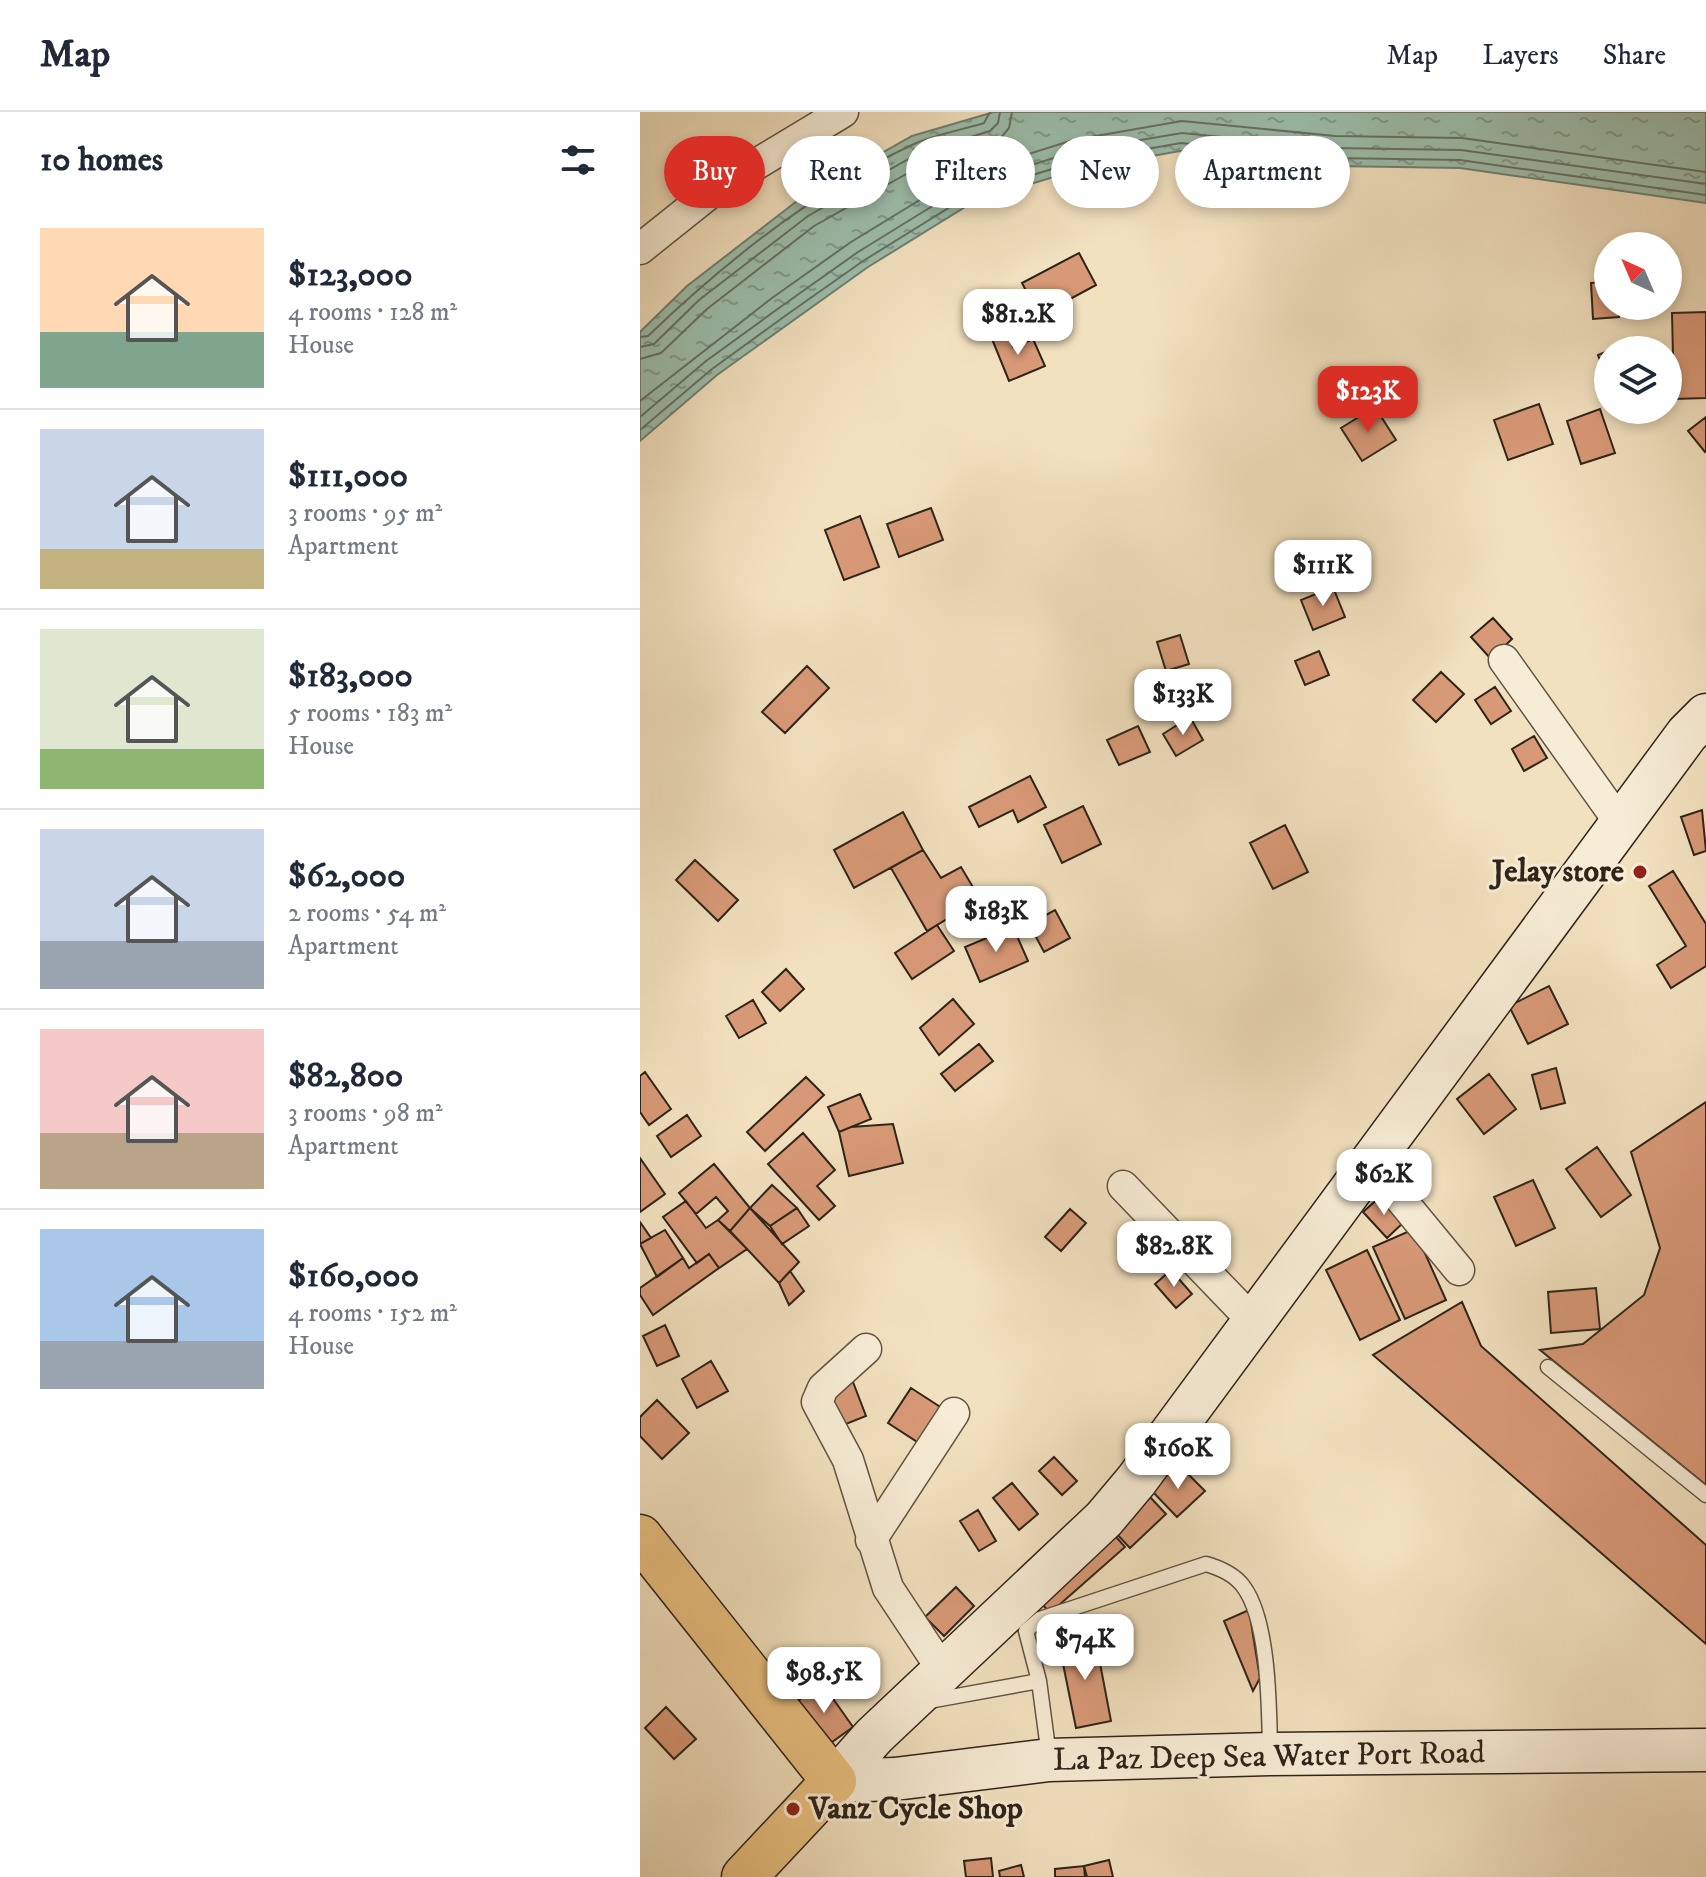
<!DOCTYPE html>
<html lang="en">
<head>
<meta charset="utf-8">
<style>
  body { margin:0; font-family:"IM FELL DW Pica",serif; background:#f6f6f7; color:#1f2937; height:100vh; display:flex; flex-direction:column; font-size:30px; white-space:nowrap }
  * { box-sizing:border-box; margin:0 }
  p { font-size:26px; color:#747a83 }
  .icon { flex:none; width:44px; height:44px; fill:none; stroke:currentColor; stroke-width:2; stroke-linecap:round; stroke-linejoin:round }
  .map { position:relative; flex:1; overflow:hidden }
  .side { display:flex; flex-direction:column; background:#fff; width:640px }
  .side>* { flex:none }
  .guide { position:absolute; left:24px; top:24px; width:760px; height:72px; display:flex; gap:16px }
  .needle { width:52px; rotate:316deg }
  .fabs { position:absolute; left:954px; top:120px; display:grid; gap:16px }
  .fabs a { display:grid; place-items:center; width:88px; height:88px; border-radius:50%; background:#fff; box-shadow:0 4px 12px #0003; font-size:40px }
  .price { position:absolute; translate:-50% -68px; padding:0 18px; border-radius:16px; background:#fff; color:#222; font-size:26px; line-height:52px; filter:drop-shadow(0 2px 4px #0008) }
  .price::after { content:''; position:absolute; left:50%; top:48px; width:24px; height:18px; margin-left:-12px; background:inherit; clip-path:polygon(0 0,100% 0,50% 100%) }
  .price.selected { background:#d93025; color:#fff }
  ul { padding:0; list-style:none }
  li { display:flex; align-items:center; gap:24px; height:200px; padding:0 40px }
  li+li { border-top:2px solid #e0e1e3 }
  li span { display:grid; place-items:center; flex:none; width:224px; height:160px; border-radius:0px; color:#555 }
  li>.icon { margin-inline-start:auto }
  span .icon { width:96px; height:96px; fill:#fffc; stroke-width:1 }
  li b { font-size:34px }
  h2 { display:flex; justify-content:space-between; align-items:center; height:96px; padding:0 40px; font-size:34px }
  .pill { padding:0 28px; border-radius:36px; background:#fff; box-shadow:0 4px 12px #0003; font-size:28px; line-height:72px }
  .pill.selected { background:#d93025; color:#fff }
  header { display:flex; align-items:center; gap:48px; box-sizing:border-box; height:112px; padding:0 40px; background:#fff; border-bottom:2px solid #e0e1e3 }
  header strong { font-size:38px }
  nav { display:flex; gap:44px; margin-inline-start:auto; font-size:28px }
  main { display:flex; flex:1; min-height:0 }
  .map>svg:first-child { display:block }
  .water { fill:url(#water-ripples); stroke:#708071; stroke-width:2 }
  .lines { fill:none; stroke-linecap:round; stroke-linejoin:round }
  .shore { stroke:#657162; stroke-width:2 }
  .building { fill:#d89977; stroke:#2e2419; stroke-width:2 }
  .lane-casing { stroke:#5f5342; stroke-width:17 }
  .street-casing { stroke:#5f5342; stroke-width:33 }
  .secondary-casing { stroke:#2e2419; stroke-width:45 }
  .primary-casing { stroke:#2e2419; stroke-width:47 }
  .lane { stroke:#f7ecd5; stroke-width:14 }
  .street { stroke:#f7ecd5; stroke-width:30 }
  .secondary { stroke:#f7ecd5; stroke-width:42 }
  .primary { stroke:#e9c080; stroke-width:44 }
  .poi-dot { fill:#8f2418; stroke:#f7ecd5; stroke-width:3 }
  .labels { text-anchor:middle; dominant-baseline:central; stroke-width:6; stroke-linejoin:round; paint-order:stroke }
  .poi-label { font-size:32px; font-weight:bold; fill:#2e2419; stroke:#f7ecd5; text-anchor:end }
  .street-label { font-size:32px; fill:#2e2419; stroke:#f7ecd5 }
</style>
</head>
<body>
<header>
<strong>Map</strong>
<nav><a>Map</a><a>Layers</a><a>Share</a></nav>
</header>
<main>
<section class="side">
<h2>10 homes<svg class="icon" aria-label="filters" viewBox="0 0 24 24"><path d="M4 7h16M4 17h16"/><circle cx="9" cy="7" r="2"/><circle cx="15" cy="17" r="2"/></svg></h2>
<ul>
<li><span style="background:linear-gradient(#ffd9b3 65%,#7fa58c 0)"><svg class="icon" aria-label="home" viewBox="0 0 24 24"><path d="M3 11l9-7 9 7M6 9v11h12V9"/></svg></span><div><b>$123,000</b><p>4 rooms · 128 m²</p><p>House</p></div></li>
<li><span style="background:linear-gradient(#c9d6e8 75%,#c2b280 0)"><svg class="icon" aria-label="home" viewBox="0 0 24 24"><path d="M3 11l9-7 9 7M6 9v11h12V9"/></svg></span><div><b>$111,000</b><p>3 rooms · 95 m²</p><p>Apartment</p></div></li>
<li><span style="background:linear-gradient(#dfe7d0 75%,#8fb573 0)"><svg class="icon" aria-label="home" viewBox="0 0 24 24"><path d="M3 11l9-7 9 7M6 9v11h12V9"/></svg></span><div><b>$183,000</b><p>5 rooms · 183 m²</p><p>House</p></div></li>
<li><span style="background:linear-gradient(#c9d6e8 70%,#9aa5b1 0)"><svg class="icon" aria-label="home" viewBox="0 0 24 24"><path d="M3 11l9-7 9 7M6 9v11h12V9"/></svg></span><div><b>$62,000</b><p>2 rooms · 54 m²</p><p>Apartment</p></div></li>
<li><span style="background:linear-gradient(#f6c9c9 65%,#b9a48a 0)"><svg class="icon" aria-label="home" viewBox="0 0 24 24"><path d="M3 11l9-7 9 7M6 9v11h12V9"/></svg></span><div><b>$82,800</b><p>3 rooms · 98 m²</p><p>Apartment</p></div></li>
<li><span style="background:linear-gradient(#a9c7e8 70%,#9aa5b1 0)"><svg class="icon" aria-label="home" viewBox="0 0 24 24"><path d="M3 11l9-7 9 7M6 9v11h12V9"/></svg></span><div><b>$160,000</b><p>4 rooms · 152 m²</p><p>House</p></div></li>
</ul>
</section>
<div class="map">
<svg width="1066" height="1765" viewBox="0 0 1066 1765">
  <defs>
    <pattern id="water-ripples" width="26" height="14" patternUnits="userSpaceOnUse" patternTransform="scale(2)"><rect width="26" height="14" fill="#9cbeac"/><path d="M2 4q2-2 4 0t4 0M15 11q2-2 4 0t4 0" fill="none" stroke="#809a8b"/></pattern>
  </defs>
  <rect width="100%" height="100%" fill="#f2e1bf"/>
  <filter id="stains"><feTurbulence type="fractalNoise" baseFrequency=".0025" numOctaves="4"/><feColorMatrix values="0 0 0 0 .2 0 0 0 0 .09 0 0 0 0 .02 0 0 0 .5 -.17"/></filter>
  <radialGradient id="worn" r=".72"><stop offset=".6" stop-color="#630" stop-opacity="0"/><stop offset="1" stop-color="#630" stop-opacity=".3"/></radialGradient>
  <path class="water" d="M 354,0 L 1066,0 L 1066,91 L 820,56 L 693,54 L 540,39 L 440,57 L 335,89 L 228,155 L 77,263 L 0,329 L 0,220 L 47,174 L 157,89 L 272,24 Z"/>
  <g class="lines">
    <path class="shore" d="M 0,225 L 8,224 C 86,149 175,78 274,32 C 296,22 322,18 344,11 L 350,0
      M 0,235 L 14,232 L 59,188 L 168,104 L 279,41 L 350,19 L 358,11 L 360,0
      M 0,247 L 21,241 L 67,197 L 174,114 L 284,52 L 359,28 L 369,16 L 372,0
      M 0,289 L 132,186 L 211,130 L 319,64 L 433,28 L 542,9 L 695,24 L 822,26 L 1066,60
      M 0,305 L 66,249 L 139,196 L 218,140 L 325,74 L 436,39 L 542,21 L 694,36 L 821,38 L 1066,72
      M 0,318 L 72,257 L 145,204 L 223,149 L 331,82 L 438,49 L 541,31 L 694,46 L 820,48 L 1066,83"/>
  </g>
  <path class="building" d="M 439,141 L 456,173 L 399,204 L 382,171 Z
    M 968,170 L 968,194 L 978,194 L 979,205 L 953,207 L 951,171 Z
    M 1066,200 L 1066,286 L 1034,287 L 1032,201 Z
    M 367,221 L 373,235 L 393,227 L 405,254 L 369,269 L 352,227 Z
    M 992,231 L 995,238 L 972,238 Z
    M 968,239 L 968,270 L 958,243 Z
    M 899,292 L 913,332 L 868,348 L 854,308 Z
    M 735,295 L 756,328 L 722,349 L 701,316 Z
    M 960,297 L 975,341 L 941,352 L 927,309 Z
    M 1066,305 L 1066,339 L 1065,340 L 1048,319 Z
    M 291,396 L 303,428 L 259,445 L 247,412 Z
    M 220,404 L 239,455 L 204,468 L 185,418 Z
    M 693,475 L 705,505 L 673,518 L 661,488 Z
    M 853,506 L 872,527 L 851,547 L 831,525 Z
    M 540,523 L 549,552 L 526,559 L 517,530 Z
    M 679,539 L 689,563 L 665,573 L 655,549 Z
    M 167,554 L 189,576 L 145,621 L 122,600 Z
    M 801,560 L 824,582 L 796,610 L 773,588 Z
    M 855,575 L 871,599 L 851,612 L 835,588 Z
    M 550,605 L 563,628 L 536,644 L 523,622 Z
    M 498,614 L 510,640 L 479,653 L 467,628 Z
    M 894,624 L 907,646 L 884,659 L 872,637 Z
    M 390,664 L 406,695 L 378,710 L 373,698 L 339,715 L 329,695 Z
    M 443,694 L 461,732 L 422,751 L 404,713 Z
    M 1062,698 L 1066,739 L 1054,743 L 1041,705 Z
    M 263,700 L 283,738 L 214,776 L 194,738 Z
    M 645,713 L 668,760 L 633,777 L 610,731 Z
    M 283,738 L 301,766 L 321,755 L 340,787 L 287,819 L 251,756 Z
    M 55,748 L 98,788 L 78,809 L 36,768 Z
    M 1033,759 L 1066,812 L 1066,854 L 1031,876 L 1017,853 L 1046,834 L 1009,774 Z
    M 415,798 L 430,826 L 404,840 L 389,812 Z
    M 297,813 L 314,839 L 272,867 L 255,841 Z
    M 373,815 L 388,849 L 340,870 L 325,835 Z
    M 146,857 L 164,877 L 140,899 L 122,880 Z
    M 909,874 L 928,912 L 888,932 L 869,894 Z
    M 313,887 L 334,912 L 299,943 L 280,916 Z
    M 113,888 L 126,911 L 99,926 L 86,904 Z
    M 339,932 L 353,949 L 315,979 L 301,962 Z
    M 916,956 L 925,991 L 901,997 L 892,963 Z
    M 5,960 L 31,997 L 9,1013 L 0,1000 L 0,964 Z
    M 849,962 L 876,997 L 844,1022 L 817,987 Z
    M 166,965 L 184,983 L 125,1039 L 107,1020 Z
    M 220,982 L 231,1007 L 199,1020 L 188,995 Z
    M 1066,990 L 1066,1373 L 900,1238 L 943,1232 L 1004,1183 L 1020,1136 L 991,1040 Z
    M 47,1003 L 61,1024 L 31,1045 L 17,1024 Z
    M 253,1012 L 263,1051 L 209,1064 L 199,1020 L 211,1015 Z
    M 163,1021 L 195,1058 L 177,1074 L 195,1094 L 179,1108 L 128,1052 Z
    M 957,1035 L 991,1083 L 961,1105 L 926,1057 Z
    M 0,1046 L 25,1082 L 0,1100 Z
    M 74,1052 L 110,1096 L 90,1119 L 78,1108 L 88,1099 L 76,1085 L 56,1102 L 39,1081 Z
    M 893,1068 L 915,1116 L 876,1134 L 854,1085 Z
    M 132,1073 L 157,1096 L 130,1114 L 110,1096 Z
    M 741,1084 L 765,1109 L 747,1126 L 723,1100 Z
    M 46,1089 L 66,1116 L 78,1108 L 107,1137 L 79,1156 L 69,1142 L 57,1151 L 23,1105 Z
    M 110,1096 L 159,1150 L 139,1171 L 90,1119 Z
    M 157,1096 L 169,1114 L 142,1132 L 130,1114 Z
    M 430,1097 L 446,1111 L 421,1139 L 405,1125 Z
    M 0,1110 L 11,1126 L 0,1132 Z
    M 774,1117 L 806,1188 L 765,1207 L 733,1135 Z
    M 25,1118 L 43,1146 L 17,1165 L 0,1132 Z
    M 727,1138 L 760,1208 L 720,1228 L 686,1158 Z
    M 69,1142 L 79,1156 L 13,1203 L 0,1183 L 0,1176 L 43,1146 L 49,1156 Z
    M 531,1158 L 552,1182 L 536,1196 L 515,1172 Z
    M 150,1159 L 164,1179 L 149,1193 L 139,1171 Z
    M 956,1176 L 960,1217 L 911,1221 L 908,1180 Z
    M 822,1190 L 841,1234 L 1066,1433 L 1066,1532 L 733,1243 Z
    M 25,1213 L 39,1244 L 17,1254 L 3,1224 Z
    M 71,1249 L 88,1279 L 57,1296 L 42,1267 Z
    M 213,1270 L 226,1304 L 201,1314 L 188,1281 Z
    M 271,1276 L 305,1298 L 282,1333 L 248,1311 Z
    M 17,1288 L 49,1321 L 22,1347 L 0,1324 L 0,1305 Z
    M 414,1345 L 437,1369 L 422,1383 L 399,1359 Z
    M 538,1352 L 565,1379 L 537,1405 L 511,1378 Z
    M 372,1371 L 398,1402 L 379,1418 L 353,1386 Z
    M 510,1385 L 526,1402 L 490,1436 L 474,1419 Z
    M 338,1398 L 356,1429 L 339,1439 L 320,1409 Z
    M 470,1418 L 485,1435 L 410,1501 L 395,1484 Z
    M 316,1475 L 334,1494 L 304,1524 L 285,1505 Z
    M 609,1498 L 620,1566 L 613,1579 L 584,1509 Z
    M 455,1525 L 471,1609 L 436,1616 L 419,1532 Z
    M 182,1571 L 213,1615 L 185,1635 L 155,1591 Z
    M 26,1595 L 56,1627 L 34,1647 L 5,1616 Z
    M 351,1746 L 353,1765 L 326,1765 L 324,1749 Z
    M 469,1748 L 473,1765 L 447,1765 L 444,1754 Z
    M 381,1753 L 384,1765 L 360,1765 L 359,1759 Z
    M 444,1754 L 445,1765 L 415,1765 L 415,1757 Z"/>
  <g class="lines">
    <defs>
      <path id="lane" d="M 908,1255 L 1066,1383
        M 289,1589 L 399,1569
        M 409,1644 L 399,1569 L 386,1519 L 400,1507 L 566,1452 C 580,1456 594,1462 603,1474 C 629,1508 629,1594 630,1637"/>
      <path id="street" d="M 0,137 L 75,77 L 203,0
        M 864,548 L 980,711
        M 730,1050 L 819,1158
        M 483,1074 L 613,1209
        M 226,1237 L 183,1276 L 177,1290 L 208,1348 L 248,1476 L 303,1559
        M 231,1428 L 314,1301"/>
      <path id="secondary" d="M 194,1669 L 234,1624 L 464,1407 L 496,1369 L 1047,622 L 1066,603
        M 194,1669 L 255,1667 L 409,1648 L 630,1642 L 1066,1638"/>
      <path id="primary" d="M 0,1425 L 194,1669 L 104,1765"/>
    </defs>
    <use href="#lane" class="lane-casing"/>
    <use href="#street" class="street-casing"/>
    <use href="#secondary" class="secondary-casing"/>
    <use href="#primary" class="primary-casing"/>
    <use href="#lane" class="lane"/>
    <use href="#street" class="street"/>
    <use href="#secondary" class="secondary"/>
    <use href="#primary" class="primary"/>
  </g>
  <g class="poi-dot">
    <circle cx="1000" cy="760" r="8"/>
    <circle cx="153" cy="1697" r="8"/>
  </g>
  <g class="labels">
    <g class="poi-label">
      <text x="984" y="760">Jelay store</text>
      <text x="169" y="1697" text-anchor="start">Vanz Cycle Shop</text>
    </g>
    <g class="street-label">
      <text transform="translate(629 1645) rotate(-1)">La Paz Deep Sea Water Port Road</text>
    </g>
  </g>
  <rect width="100%" height="100%" filter="url(#stains)"/>
  <rect width="100%" height="100%" fill="url(#worn)"/>
</svg>
<div class="fabs">
<a><svg class="needle" viewBox="-14 -14 28 28"><path d="M0-13l5 13h-10z" fill="#e53935"/><path d="M0 13l5-13h-10z" fill="#747a83"/></svg></a>
<a><svg class="icon" aria-label="layers" viewBox="0 0 24 24"><path d="M12 4l9 5-9 5-9-5zM3 14l9 5 9-5"/></svg></a>
</div>
<b class="price" style="left:378px;top:245px">$81.2K</b>
<b class="price selected" style="left:728px;top:322px">$123K</b>
<b class="price" style="left:683px;top:496px">$111K</b>
<b class="price" style="left:543px;top:625px">$133K</b>
<b class="price" style="left:356px;top:842px">$183K</b>
<b class="price" style="left:744px;top:1105px">$62K</b>
<b class="price" style="left:534px;top:1177px">$82.8K</b>
<b class="price" style="left:538px;top:1379px">$160K</b>
<b class="price" style="left:445px;top:1570px">$74K</b>
<b class="price" style="left:184px;top:1603px">$98.5K</b>
<div class="guide">
<a class="pill selected">Buy</a>
<a class="pill">Rent</a>
<a class="pill">Filters</a>
<a class="pill">New</a>
<a class="pill">Apartment</a>
</div>
</div>
</main>
</body>
</html>
